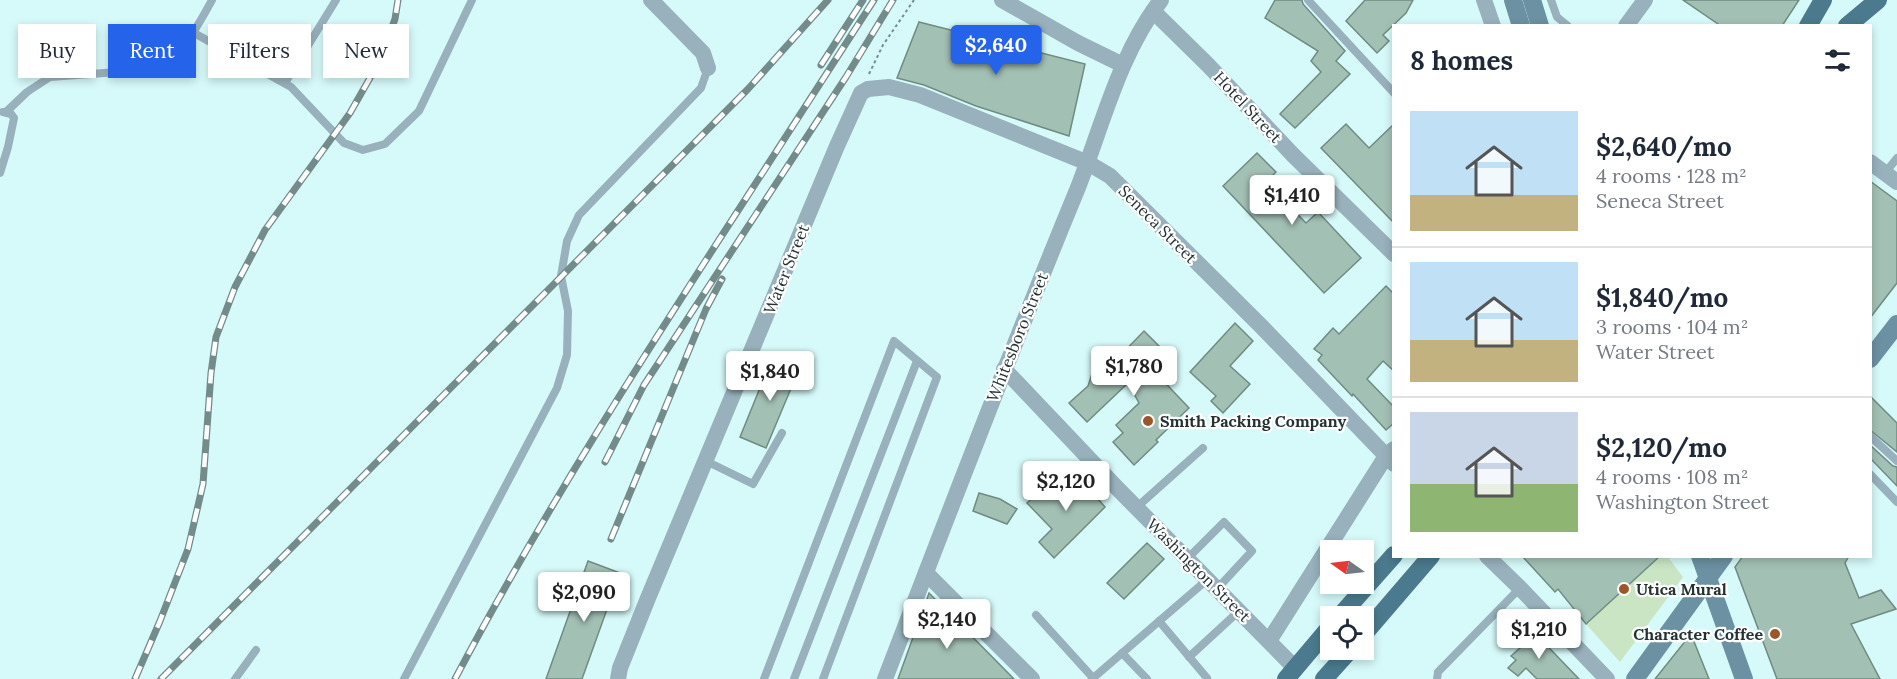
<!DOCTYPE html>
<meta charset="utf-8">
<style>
body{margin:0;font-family:Lora,serif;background:#f2f2f3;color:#1f2937;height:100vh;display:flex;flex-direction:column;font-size:22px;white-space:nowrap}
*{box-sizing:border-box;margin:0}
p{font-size:20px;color:#747a83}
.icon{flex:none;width:33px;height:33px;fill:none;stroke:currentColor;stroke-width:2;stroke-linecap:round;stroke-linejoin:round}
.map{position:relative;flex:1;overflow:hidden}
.details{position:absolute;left:1392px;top:24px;width:480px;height:534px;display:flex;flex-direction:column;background:#fff;border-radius:0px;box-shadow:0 3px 9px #0003}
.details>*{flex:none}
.top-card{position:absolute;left:18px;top:24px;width:570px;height:54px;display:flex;gap:12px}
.needle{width:39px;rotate:284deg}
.controls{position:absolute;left:1320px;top:540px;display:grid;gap:12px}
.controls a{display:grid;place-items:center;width:54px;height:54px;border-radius:0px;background:#fff;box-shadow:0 3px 9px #0003;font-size:30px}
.price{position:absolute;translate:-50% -51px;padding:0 14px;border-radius:6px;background:#fff;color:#222;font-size:20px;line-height:39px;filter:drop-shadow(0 2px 3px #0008)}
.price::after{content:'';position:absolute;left:50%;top:36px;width:18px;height:14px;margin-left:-9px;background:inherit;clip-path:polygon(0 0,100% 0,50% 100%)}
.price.active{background:#2563eb;color:#fff}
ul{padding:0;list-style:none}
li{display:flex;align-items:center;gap:18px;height:150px;padding:0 18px}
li+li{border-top:2px solid #e0e1e3}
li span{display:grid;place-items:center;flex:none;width:168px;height:120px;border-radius:0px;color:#555}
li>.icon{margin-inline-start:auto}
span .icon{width:72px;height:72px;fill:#fffc;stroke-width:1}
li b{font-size:26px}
h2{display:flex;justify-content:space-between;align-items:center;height:72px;padding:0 18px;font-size:26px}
.tag{padding:0 21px;border-radius:0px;background:#fff;box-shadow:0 3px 9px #0003;font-size:21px;line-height:54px}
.tag.active{background:#2563eb;color:#fff}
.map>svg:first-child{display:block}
</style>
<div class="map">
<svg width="1897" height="679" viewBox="0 0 1897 679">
<rect width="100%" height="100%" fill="#d6f9f9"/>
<polygon fill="#cae5c4" points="1660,557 1668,557 1683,577 1620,662 1586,624"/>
<g fill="#a3c0b5" stroke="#708c81" stroke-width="1.5">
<polygon points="1275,0 1302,0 1303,4 1345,51 1336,61 1350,74 1295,128 1280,114 1321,72 1311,61 1318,51 1265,18"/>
<polygon points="1365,0 1413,0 1406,13 1383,35 1389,41 1377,53 1346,21"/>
<polygon points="1683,0 1799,0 1782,26 1721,26"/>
<polygon points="919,22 1085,64 1069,136 976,106 924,85 897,78"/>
<polygon points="1346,124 1369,148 1394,124 1394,223 1321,148"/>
<polygon points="1257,153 1276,172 1266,182 1306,223 1318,212 1361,258 1324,293 1223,186"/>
<polygon points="1870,181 1897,201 1897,283 1870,318"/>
<polygon points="1386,286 1394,294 1394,371 1383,361 1367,379 1394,407 1394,423 1386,430 1353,394 1352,396 1318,360 1322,355 1314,349 1333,328 1339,334"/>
<polygon points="1235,323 1253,341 1230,366 1250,384 1223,413 1211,401 1216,396 1190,372"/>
<polygon points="1144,331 1168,355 1153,370 1189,408 1156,440 1158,442 1134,465 1113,442 1123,433 1116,425 1139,403 1128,383 1087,422 1069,403 1088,386 1096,362 1107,366 1113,363"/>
<polygon points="773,356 800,367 766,448 740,437"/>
<polygon points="1870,396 1897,423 1897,452 1870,430"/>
<polygon points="1870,445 1893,466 1897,467 1897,486 1870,458"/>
<polygon points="1073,471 1105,507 1054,558 1039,542 1052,529 1027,503 1038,493 1044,499"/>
<polygon points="979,493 1000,499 1017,509 1007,524 973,511"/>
<polygon points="1147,543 1164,559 1124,599 1107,583"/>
<polygon points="1522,556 1660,556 1586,624 1558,589 1555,592"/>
<polygon points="1743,556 1849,556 1845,563 1859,598 1881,590 1896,609 1851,624 1880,679 1777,679 1735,567"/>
<polygon points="588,561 620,573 582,679 546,679"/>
<polygon points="929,593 1014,679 898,679"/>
<polygon points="1530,628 1579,679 1537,679 1526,668 1518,676 1508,668 1516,660 1511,656 1521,647 1516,643"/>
<polygon points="1691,634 1709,679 1655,679"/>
</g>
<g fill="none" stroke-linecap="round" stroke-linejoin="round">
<polyline stroke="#778e8e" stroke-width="2" stroke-dasharray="3 3" stroke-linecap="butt" points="869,74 883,45 914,0"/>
<g stroke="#98b1bc" stroke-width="8">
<polyline points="1308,0 1394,93"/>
<polyline points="1551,0 1557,17 1568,26"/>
<polyline points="194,33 291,87 344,143 363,150 385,144 419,111 472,0"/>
<polyline points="285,83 336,0"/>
<path d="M6 112 27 92 50 77 145 70C181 60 195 31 212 0"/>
<polyline points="0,173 8,147 14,118 11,114 3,112"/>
<polyline points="1885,173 1897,158"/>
<polyline points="1870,436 1897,461"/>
<polyline points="706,461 753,484 782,433"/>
<polyline points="1870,474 1897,502"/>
<polyline points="1137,507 1203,448"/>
<polyline points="1187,559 1224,522 1252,551 1217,589"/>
<polyline points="1036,615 1094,679"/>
<polyline points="1159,621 1207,678"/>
<polyline points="1122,653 1147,679"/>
<polyline points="1189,657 1239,611"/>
<polyline points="235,679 256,650"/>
<polyline points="404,679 557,388 567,355 568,311 561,276 567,241 579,215 701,88 708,68"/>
<polyline points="764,679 894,341 937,377 823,679"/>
<polyline points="794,679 917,361"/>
<polyline points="1092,679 1208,579"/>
<polyline points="1437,679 1438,672 1520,588"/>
</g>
<g stroke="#98b1bc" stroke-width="16">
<polyline points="651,0 703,53 708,68"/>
<polyline points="1002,0 1078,43 1123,65"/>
<polyline points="1484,0 1493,26"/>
<polyline points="1153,11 1208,65 1293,155 1394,254"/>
<polyline points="1626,26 1645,0"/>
<polyline points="1870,162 1897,182"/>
<polyline points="1004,369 1117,488 1295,668"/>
<polyline points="1487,556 1520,588 1607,679"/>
<polyline points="926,573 1032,679"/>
<polyline points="1269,641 1386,456 1394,449"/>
<polyline points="618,679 620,668 648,598 837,146 861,93 868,89 889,87 920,95 1088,163 1110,176 1262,327 1394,464"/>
<path d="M885 679C948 515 1010 352 1077 190 1102 127 1119 54 1161 0"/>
</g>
<g stroke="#6c91a2" stroke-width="18">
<polyline points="1513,0 1521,26"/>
<polyline points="1532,0 1540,26"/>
<polyline points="1870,359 1897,324"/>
<polyline points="1700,556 1744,679"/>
<polyline points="1635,679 1724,556"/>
</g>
<g stroke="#4b7a8e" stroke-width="18">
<polyline points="1808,26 1823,0"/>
<polyline points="1847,26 1878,0"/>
<polyline points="1340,616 1394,555"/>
<polyline points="1364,634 1431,556"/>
<polyline points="1286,679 1330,627"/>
<polyline points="1324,679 1350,650"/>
</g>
<g stroke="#748b8b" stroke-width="7">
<g id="rail">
<polyline points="821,65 863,0"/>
<polyline points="605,462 644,385 846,77 893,0"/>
<polyline points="611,539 706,309 722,279"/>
<polyline points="135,679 160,621 188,549 203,484 211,373 216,337 235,287 265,230 350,113 379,62 395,19 398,0"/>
<polyline points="161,679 748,89 828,0"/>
<path d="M455 679C541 516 641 360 741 206 786 137 830 68 874 0"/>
</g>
</g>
<use href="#rail" stroke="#fff" stroke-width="4.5" stroke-dasharray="14" stroke-linecap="butt"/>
</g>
<g fill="#9b572a" stroke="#fff" stroke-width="2">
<circle cx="1148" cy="421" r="6"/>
<circle cx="1624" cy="589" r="6"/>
<circle cx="1775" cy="634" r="6"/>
</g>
<g text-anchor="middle" stroke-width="4.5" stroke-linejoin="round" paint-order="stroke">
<g font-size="16" fill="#253232" stroke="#fff">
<text transform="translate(1248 107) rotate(47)" y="6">Hotel Street</text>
<text transform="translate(1158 224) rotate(45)" y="6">Seneca Street</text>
<text transform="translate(786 269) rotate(-68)" y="6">Water Street</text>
<text transform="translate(1017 337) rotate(-68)" y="6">Whitesboro Street</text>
<text transform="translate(1199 570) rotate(45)" y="6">Washington Street</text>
</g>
<g font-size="16" font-weight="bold" fill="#253232" stroke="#fff" text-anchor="start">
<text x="1160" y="427">Smith Packing Company</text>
<text x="1636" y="595">Utica Mural</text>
<text x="1763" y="640" text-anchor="end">Character Coffee</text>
</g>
</g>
</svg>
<div class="controls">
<a><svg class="needle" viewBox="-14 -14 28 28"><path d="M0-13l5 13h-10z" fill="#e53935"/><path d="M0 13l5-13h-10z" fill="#747a83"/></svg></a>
<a><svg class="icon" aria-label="locate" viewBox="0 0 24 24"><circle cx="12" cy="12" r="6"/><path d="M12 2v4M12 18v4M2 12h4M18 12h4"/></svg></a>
</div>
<b class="price active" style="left:996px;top:76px">$2,640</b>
<b class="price" style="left:1292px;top:226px">$1,410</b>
<b class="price" style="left:1134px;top:397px">$1,780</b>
<b class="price" style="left:770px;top:402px">$1,840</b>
<b class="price" style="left:1066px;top:512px">$2,120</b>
<b class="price" style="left:584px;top:623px">$2,090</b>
<b class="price" style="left:947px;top:650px">$2,140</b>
<b class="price" style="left:1539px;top:660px">$1,210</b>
<div class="top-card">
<a class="tag">Buy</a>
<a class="tag active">Rent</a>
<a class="tag">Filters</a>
<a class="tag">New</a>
</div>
<section class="details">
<h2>8 homes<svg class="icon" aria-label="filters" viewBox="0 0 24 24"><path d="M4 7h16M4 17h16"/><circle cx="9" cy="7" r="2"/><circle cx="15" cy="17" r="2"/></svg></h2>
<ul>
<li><span style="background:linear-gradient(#bfe0f5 70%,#c2b280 0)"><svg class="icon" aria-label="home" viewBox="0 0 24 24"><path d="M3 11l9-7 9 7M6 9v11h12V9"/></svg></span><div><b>$2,640/mo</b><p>4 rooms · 128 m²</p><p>Seneca Street</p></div></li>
<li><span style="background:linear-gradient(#bfe0f5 65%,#c2b280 0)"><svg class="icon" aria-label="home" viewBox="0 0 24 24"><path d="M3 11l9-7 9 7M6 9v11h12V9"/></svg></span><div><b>$1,840/mo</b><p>3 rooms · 104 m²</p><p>Water Street</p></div></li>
<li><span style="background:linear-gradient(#c9d6e8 60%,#8fb573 0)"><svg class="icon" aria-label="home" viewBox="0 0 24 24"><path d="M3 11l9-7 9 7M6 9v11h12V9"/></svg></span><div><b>$2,120/mo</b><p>4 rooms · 108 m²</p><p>Washington Street</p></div></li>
</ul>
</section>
</div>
